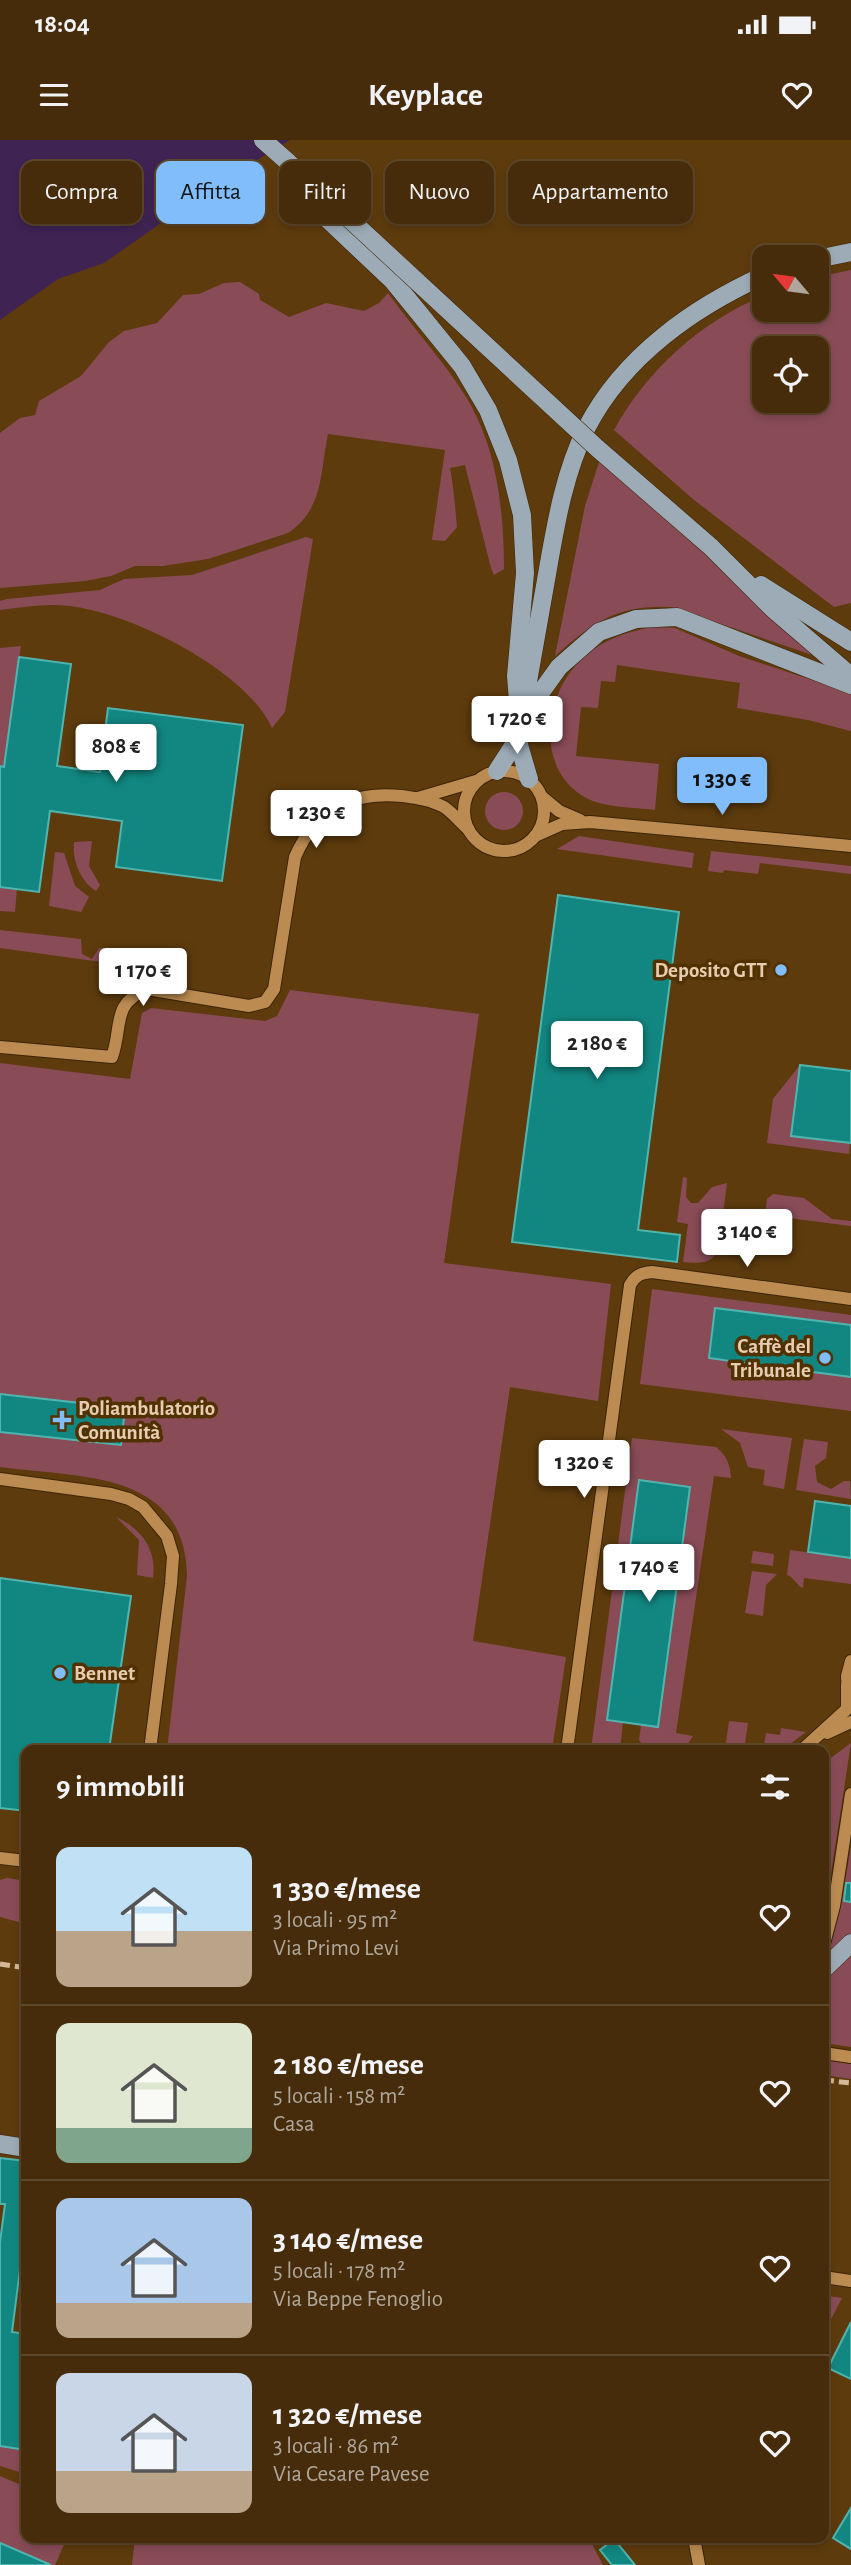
<!DOCTYPE html>
<html lang="it">
<meta charset="utf-8">
<style>
body{margin:0;font-family:"Alegreya Sans",sans-serif;background:#4d3413;color:#f1f3f6;height:100vh;display:flex;flex-direction:column;font-size:26px;white-space:nowrap}
*{box-sizing:border-box;margin:0}
p{font-size:23px;color:#b0a79c}
.icon{flex:none;width:38px;height:38px;fill:none;stroke:currentColor;stroke-width:2;stroke-linecap:round;stroke-linejoin:round}
.map{position:relative;flex:1;overflow:hidden}
.panel{position:absolute;left:21px;top:1605px;width:808px;height:798px;display:flex;flex-direction:column;background:#462c0a;border-radius:14px;box-shadow:0 4px 10px #0003,0 0 0 2px #5e482b}
.panel>*{flex:none}
.hud{position:absolute;left:21px;top:21px;width:810px;height:63px;display:flex;gap:14px}
.needle{width:46px;rotate:299deg}
.tools{position:absolute;left:752px;top:105px;display:grid;gap:14px}
.tools a{display:grid;place-items:center;width:77px;height:77px;border-radius:14px;background:#462c0a;box-shadow:0 4px 10px #0003,0 0 0 2px #5e482b;font-size:35px}
.price{position:absolute;translate:-50% -60px;padding:0 16px;border-radius:7px;background:#fff;color:#222;font-size:23px;line-height:46px;filter:drop-shadow(0 2px 4px #0008)}
.price::after{content:'';position:absolute;left:50%;top:42px;width:21px;height:16px;margin-left:-10px;background:inherit;clip-path:polygon(0 0,100% 0,50% 100%)}
.price.on{background:#80bdfa;color:#111}
ul{padding:0;list-style:none}
li{display:flex;align-items:center;gap:21px;height:175px;padding:0 35px}
li+li{border-top:2px solid #5e482b}
li span{display:grid;place-items:center;flex:none;width:196px;height:140px;border-radius:14px;color:#555}
li>.icon{margin-inline-start:auto}
span .icon{width:84px;height:84px;fill:#fffc;stroke-width:1}
li b{font-size:30px}
h2{display:flex;justify-content:space-between;align-items:center;height:84px;padding:0 35px;font-size:30px}
.pill{padding:0 24px;border-radius:14px;background:#462c0a;box-shadow:0 4px 10px #0003,0 0 0 2px #5e482b;font-size:24px;line-height:63px}
.pill.on{background:#80bdfa;color:#111}
.status{display:flex;justify-content:space-between;align-items:center;height:49px;padding:0 35px;background:#462c0a;direction:ltr}
.status svg{height:19px;fill:currentColor}
header{display:flex;justify-content:space-between;align-items:center;height:91px;padding:0 35px;background:#462c0a;font-size:32px;font-weight:700}
.map>svg:first-child{display:block}
</style>
<div class="status"><b>18:04</b><svg viewBox="0 0 49 12"><path d="M0 12V9h3v3zM5 12V6h3v6zM10 12V3h3v9zM15 12V0h3v12zM26 1h20v11H26zM47 4h2v5h-2z"/></svg></div>
<header><svg class="icon" aria-label="menu" viewBox="0 0 24 24"><path d="M4 6h16M4 12h16M4 18h16"/></svg>Keyplace<svg class="icon" aria-label="heart" viewBox="0 0 24 24"><path d="M12 20l-8-8c-3-5 5-10 8-4 3-6 11-1 8 4z"/></svg></header>
<div class="map">
<svg width="851" height="2425" viewBox="0 0 851 2425">
<rect width="100%" height="100%" fill="#5d3b0d"/>
<g fill="#894c57" fill-rule="evenodd">
<path d="M851 130V463L834 467 694 360 614 290C647 230 701 181 765 155V170H817V137ZM817 208V261H765V208Z"/>
<path d="M240 142 259 154 260 160 289 177 326 163 364 171 379 163 388 153C413 188 443 220 466 257 497 307 504 371 504 429L494 435 491 428 465 325 450 328C454 349 455 368 457 387L445 401 432 400 445 310 328 294C320 332 324 369 288 393L208 419 163 426H135L111 436 85 441 0 448V293L20 278 35 275 39 261 81 236 109 202 124 191 157 183 183 155 199 154 224 143Z"/>
<path d="M601 316 824 519 671 467C617 465 595 481 555 516L585 366Z"/>
<path d="M306 397 313 399 285 572 272 588C246 530 131 473 70 466 46 463 23 467 0 470V461L7 459 100 450 124 439 192 435Z"/>
<path d="M653 487 675 488 739 516 851 553V591L808 580 737 568 740 543 617 525 615 542 601 541 598 568 581 567 576 616 659 624 655 670C634 667 605 668 586 658 535 630 543 556 581 520 602 500 625 492 653 487Z"/>
<polygon points="21,506 4,627 0,626 0,508"/>
<circle cx="504" cy="671" r="19"/>
<polygon points="579,696 694,713 692,728 557,709"/>
<path d="M92 701 89 726 100 745 96 751C80 741 72 720 74 702Z"/>
<polygon points="711,711 851,726 851,734 760,723 758,734 724,730 723,733 708,731"/>
<polygon points="55,712 64,713 75,746 89,757 81,772 49,766"/>
<polygon points="0,747 17,749 15,772 0,771"/>
<polygon points="0,790 81,799 82,814 92,819 99,808 125,810 123,825 0,808"/>
<path d="M290 850 479 874 444 1123 611 1144 598 1261 510 1247 473 1501 566 1517 552 1610H167L187 1436C185 1329 78 1338 0 1327V923L130 939 142 873 151 868 265 881 277 876Z"/>
<polygon points="800,925 791,995 850,1003 849,1014 767,1003 773,959"/>
<path d="M683 1037 687 1038 686 1057 691 1063H698L712 1047 727 1043 718 1112C709 1125 697 1123 683 1122L688 1084 677 1082Z"/>
<polygon points="773,1054 804,1058 832,1079 851,1081 851,1086 765,1075 767,1059"/>
<polygon points="652,1149 851,1175 851,1185 716,1168 709,1218 758,1225 757,1236 773,1238 774,1227 851,1237 851,1271 640,1244"/>
<polygon points="721,1289 792,1298 784,1349 763,1345 765,1330 748,1327 740,1303"/>
<path d="M632 1298 716 1307C727 1316 730 1324 731 1338L714 1336 676 1593 693 1596 684 1610 646 1609 639 1600 641 1585 658 1587 690 1347 640 1340 607 1580 623 1582 620 1610H591Z"/>
<polygon points="804,1299 828,1302 826,1318 815,1326 817,1342 831,1349 844,1341 850,1341 851,1359 796,1350"/>
<path d="M116 1377C142 1389 157 1410 153 1438L137 1435 139 1400Z"/>
<path d="M790 1410 851 1418V1444L804 1438 803 1448C796 1445 795 1438 787 1435Z"/>
<polygon points="753,1411 774,1414 773,1426 751,1423"/>
<polygon points="752,1431 777,1434 766,1445 763,1476 745,1473"/>
<polygon points="729,1581 748,1583 744,1610 725,1610"/>
<polygon points="781,1588 806,1592 782,1610 763,1610 766,1593 780,1595"/>
<polygon points="851,1603 830,1740 824,1740 824,1623"/>
<polygon points="851,1706 851,1907 824,1903 824,1823 841,1766"/>
<polygon points="7,1738 26,1741 26,1784 0,1777 0,1740"/>
<polygon points="824,1920 851,1924 851,1939 824,1935"/>
<polygon points="828,2156 842,2158 824,2193 824,2167"/>
<polygon points="0,2306 26,2310 26,2334 0,2326"/>
<polygon points="0,2336 26,2347 26,2398 67,2398 55,2425 41,2425 42,2421 0,2403"/>
<polygon points="135,2398 601,2398 592,2404 603,2425 132,2425"/>
</g>
<polygon fill="#3f2353" points="0,0 290,0 214,46 104,123 58,139 0,180"/>
<g fill="#128781" stroke="#50b5ae" stroke-width="2">
<polygon points="19,517 71,524 57,626 100,632 108,568 243,585 222,741 116,727 122,681 50,671 39,752 0,747 0,626 4,627"/>
<polygon points="558,755 679,772 638,1090 680,1095 677,1122 512,1102"/>
<polygon points="800,925 851,931 851,1003 791,996"/>
<polygon points="715,1168 851,1185 851,1237 774,1227 773,1239 756,1236 758,1225 709,1218"/>
<polygon points="0,1254 125,1268 121,1305 0,1292"/>
<polygon points="639,1340 690,1347 658,1587 607,1580"/>
<polygon points="815,1361 851,1366 851,1418 808,1412"/>
<polygon points="0,1438 131,1456 109,1610 26,1610 26,1671 0,1668"/>
<polygon points="846,1743 851,1743 851,1762 844,1761"/>
<polygon points="0,2018 26,2021 26,2082 12,2192 26,2194 26,2310 0,2306 0,2102 5,2064 0,2064"/>
<polygon points="851,2182 851,2239 828,2228"/>
<polygon points="851,2368 851,2409 833,2398"/>
<polygon points="614,2399 635,2425 612,2425 600,2410"/>
<polygon points="0,2403 51,2425 0,2425"/>
</g>
<g fill="none" stroke-linecap="round" stroke-linejoin="round">
<g stroke="#3c2405" stroke-width="14">
<g id="minor">
<circle cx="504" cy="671" r="40"/>
<polyline points="542,657 559,671 580,680"/>
<polyline points="418,658 476,641"/>
<polyline points="535,696 562,684 590,682 851,706"/>
<path d="M0 907 112 917C123 886 111 864 147 849L249 866 265 862 274 849 295 717C316 669 351 651 402 656 416 658 431 660 444 667 452 672 460 682 468 689"/>
<polyline points="0,1339 111,1354 129,1359 143,1367 167,1396 173,1416 171,1444 150,1610"/>
<polyline points="848,1551 847,1536 851,1521"/>
<polyline points="827,1593 851,1582"/>
<path d="M567 1610 630 1145C636 1135 641 1133 652 1132L851 1159"/>
<polyline points="802,1610 847,1569 847,1545"/>
<polyline points="0,1718 26,1721"/>
<polyline points="824,1804 834,1766 851,1654"/>
<polyline points="824,1913 851,1917"/>
<polyline points="824,2137 851,2141"/>
<polyline points="694,2398 699,2425"/>
</g>
</g>
<g stroke="#3c2405" stroke-width="19">
<g id="major">
<polyline points="263,0 289,23 320,72 393,141 462,226 488,270 508,320 522,375 525,433 516,536 520,587"/>
<polyline points="817,119 851,112"/>
<polyline points="711,407 773,469 851,536"/>
<polyline points="761,445 851,502"/>
<polyline points="497,631 515,603 531,566 559,527 599,492 636,479 677,477 851,545"/>
<path d="M529 639 519 605 520 587C529 538 537 489 546 440 555 389 563 335 587 287 624 216 694 167 765 135"/>
<polyline points="824,1829 851,1803"/>
<polyline points="0,2004 26,2008"/>
</g>
</g>
<use href="#minor" stroke="#bb8b52" stroke-width="12"/>
<use href="#major" stroke="#9cabb6" stroke-width="18"/>
<g stroke="#d4b89a" stroke-width="5" stroke-dasharray="10 5" stroke-linecap="butt">
<polyline points="0,1824 26,1828"/>
<polyline points="824,1940 851,1943"/>
</g>
<g stroke="#3c2405" stroke-width="19" stroke-linecap="butt">
<polyline id="major-bridge" points="289,23 597,308 711,407"/>
</g>
<use href="#major-bridge" stroke="#9cabb6" stroke-width="18"/>
</g>
<g fill="#80bdfa" stroke="#523100" stroke-width="2.5">
<circle cx="781" cy="830" r="7"/>
<circle cx="825" cy="1218" r="7"/>
<path d="M58.5 1269.5h7v7h7v7h-7v7h-7v-7h-7v-7h7z"/>
<circle cx="60" cy="1533" r="7"/>
</g>
<g text-anchor="middle" stroke-width="7" stroke-linejoin="round" paint-order="stroke">
<g font-size="21" font-weight="bold" fill="#e6ccb0" stroke="#523100" text-anchor="end">
<text x="767" y="837">Deposito GTT</text>
<text x="811" y="1213">Caffè del<tspan x="811" dy="24">Tribunale</tspan></text>
<text x="78" y="1275" text-anchor="start">Poliambulatorio<tspan x="78" dy="24">Comunità</tspan></text>
<text x="74" y="1540" text-anchor="start">Bennet</text>
</g>
</g>
</svg>
<div class="tools">
<a><svg class="needle" viewBox="-14 -14 28 28"><path d="M0-13l5 13h-10z" fill="#e53935"/><path d="M0 13l5-13h-10z" fill="#b0a79c"/></svg></a>
<a><svg class="icon" aria-label="locate" viewBox="0 0 24 24"><circle cx="12" cy="12" r="6"/><path d="M12 2v4M12 18v4M2 12h4M18 12h4"/></svg></a>
</div>
<b class="price" style="left:517px;top:616px">1 720 €</b>
<b class="price" style="left:116px;top:644px">808 €</b>
<b class="price on" style="left:722px;top:677px">1 330 €</b>
<b class="price" style="left:316px;top:710px">1 230 €</b>
<b class="price" style="left:143px;top:868px">1 170 €</b>
<b class="price" style="left:597px;top:941px">2 180 €</b>
<b class="price" style="left:747px;top:1129px">3 140 €</b>
<b class="price" style="left:584px;top:1360px">1 320 €</b>
<b class="price" style="left:649px;top:1464px">1 740 €</b>
<div class="hud">
<a class="pill">Compra</a>
<a class="pill on">Affitta</a>
<a class="pill">Filtri</a>
<a class="pill">Nuovo</a>
<a class="pill">Appartamento</a>
</div>
<section class="panel">
<h2>9 immobili<svg class="icon" aria-label="filters" viewBox="0 0 24 24"><path d="M4 7h16M4 17h16"/><circle cx="9" cy="7" r="2"/><circle cx="15" cy="17" r="2"/></svg></h2>
<ul>
<li><span style="background:linear-gradient(#bfe0f5 60%,#b9a48a 0)"><svg class="icon" aria-label="home" viewBox="0 0 24 24"><path d="M3 11l9-7 9 7M6 9v11h12V9"/></svg></span><div><b>1 330 €/mese</b><p>3 locali · 95 m²</p><p>Via Primo Levi</p></div><svg class="icon" aria-label="heart" viewBox="0 0 24 24"><path d="M12 20l-8-8c-3-5 5-10 8-4 3-6 11-1 8 4z"/></svg></li>
<li><span style="background:linear-gradient(#dfe7d0 75%,#7fa58c 0)"><svg class="icon" aria-label="home" viewBox="0 0 24 24"><path d="M3 11l9-7 9 7M6 9v11h12V9"/></svg></span><div><b>2 180 €/mese</b><p>5 locali · 158 m²</p><p>Casa</p></div><svg class="icon" aria-label="heart" viewBox="0 0 24 24"><path d="M12 20l-8-8c-3-5 5-10 8-4 3-6 11-1 8 4z"/></svg></li>
<li><span style="background:linear-gradient(#a9c7e8 75%,#b9a48a 0)"><svg class="icon" aria-label="home" viewBox="0 0 24 24"><path d="M3 11l9-7 9 7M6 9v11h12V9"/></svg></span><div><b>3 140 €/mese</b><p>5 locali · 178 m²</p><p>Via Beppe Fenoglio</p></div><svg class="icon" aria-label="heart" viewBox="0 0 24 24"><path d="M12 20l-8-8c-3-5 5-10 8-4 3-6 11-1 8 4z"/></svg></li>
<li><span style="background:linear-gradient(#c9d6e8 70%,#b9a48a 0)"><svg class="icon" aria-label="home" viewBox="0 0 24 24"><path d="M3 11l9-7 9 7M6 9v11h12V9"/></svg></span><div><b>1 320 €/mese</b><p>3 locali · 86 m²</p><p>Via Cesare Pavese</p></div><svg class="icon" aria-label="heart" viewBox="0 0 24 24"><path d="M12 20l-8-8c-3-5 5-10 8-4 3-6 11-1 8 4z"/></svg></li>
</ul>
</section>
</div>
